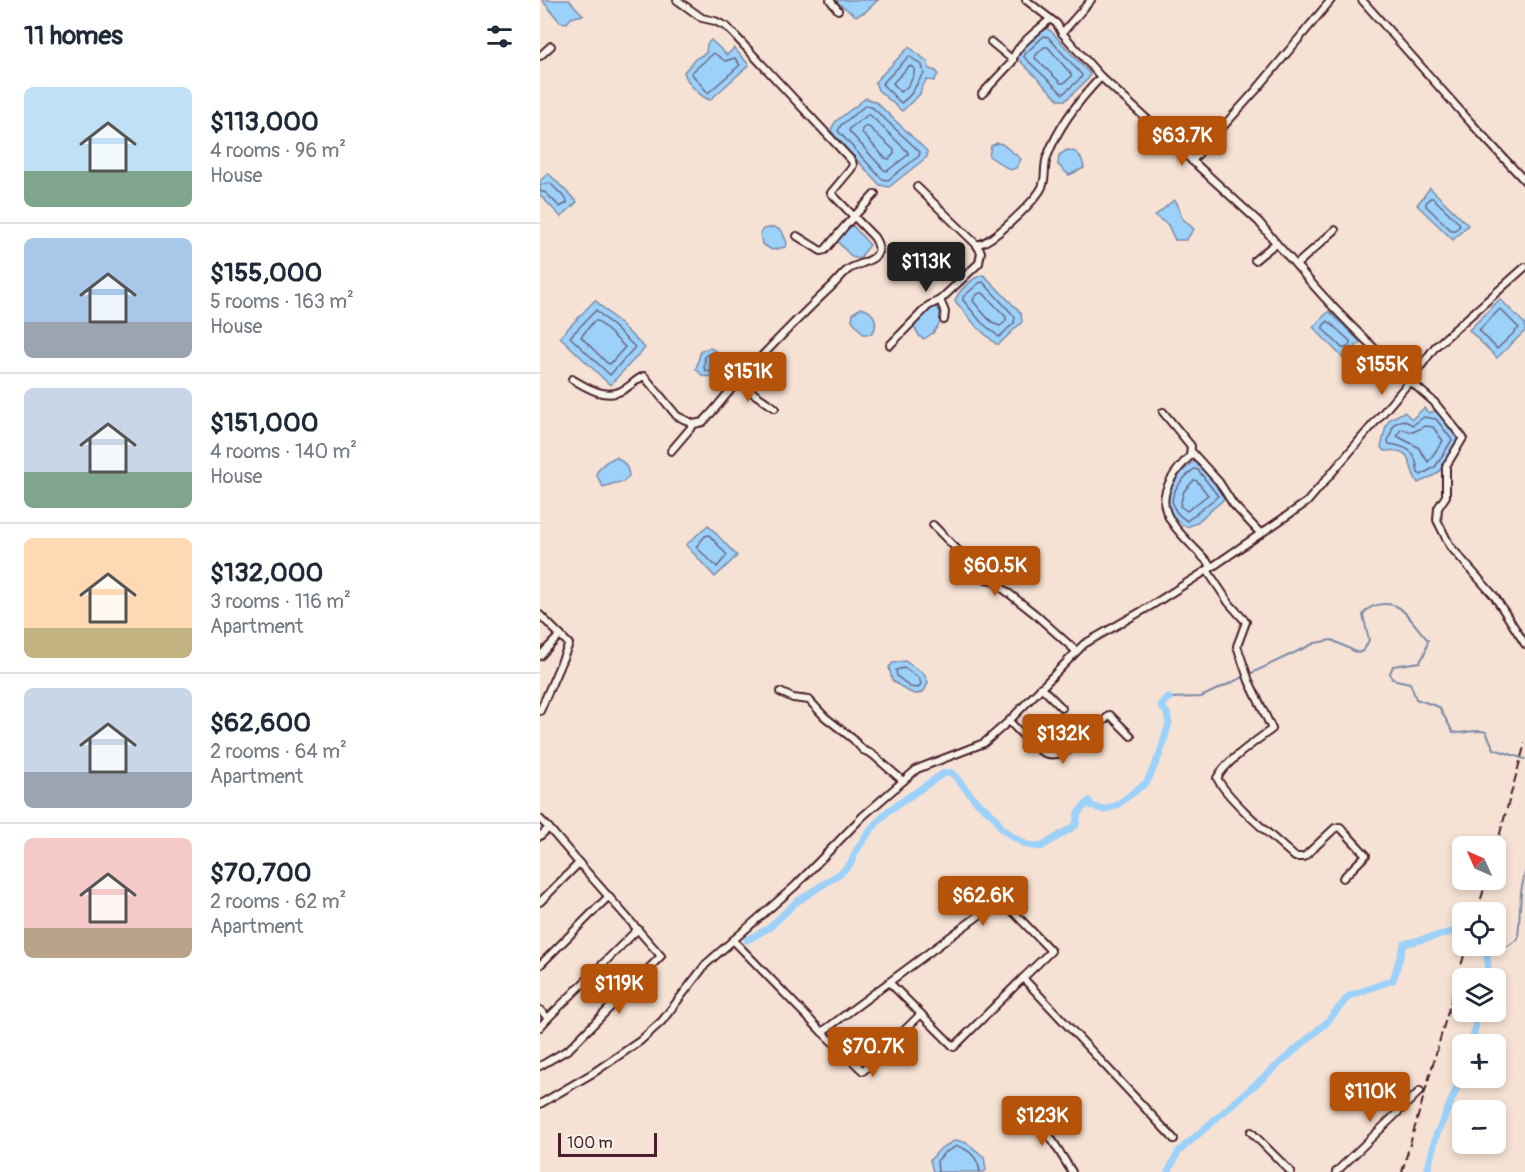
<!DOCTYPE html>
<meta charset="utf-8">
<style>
body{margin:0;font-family:Pangolin,sans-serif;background:#f6f6f7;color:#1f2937;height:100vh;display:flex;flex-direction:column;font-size:22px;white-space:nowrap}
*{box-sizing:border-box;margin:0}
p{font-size:20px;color:#747a83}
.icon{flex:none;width:33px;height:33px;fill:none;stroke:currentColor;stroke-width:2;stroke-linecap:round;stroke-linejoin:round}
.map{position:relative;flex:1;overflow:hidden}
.details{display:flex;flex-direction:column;background:#fff;width:540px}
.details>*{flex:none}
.needle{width:39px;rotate:315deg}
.buttons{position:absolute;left:912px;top:836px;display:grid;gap:12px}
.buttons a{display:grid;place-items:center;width:54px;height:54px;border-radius:9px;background:#fff;box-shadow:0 3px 9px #0003;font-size:30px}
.scale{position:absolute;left:18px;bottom:15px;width:99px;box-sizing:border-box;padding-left:6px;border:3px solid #4a1f2b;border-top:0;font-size:16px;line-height:21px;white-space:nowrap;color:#4a1f2b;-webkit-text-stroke:4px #f7f3e8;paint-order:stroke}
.price{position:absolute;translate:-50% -51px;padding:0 14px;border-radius:6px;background:#b45309;color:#fff;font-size:20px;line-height:39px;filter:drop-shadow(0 2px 3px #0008)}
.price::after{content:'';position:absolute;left:50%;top:36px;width:18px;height:14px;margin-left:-9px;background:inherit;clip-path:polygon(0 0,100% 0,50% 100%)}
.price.active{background:#222;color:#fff}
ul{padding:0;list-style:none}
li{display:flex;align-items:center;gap:18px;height:150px;padding:0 24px}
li+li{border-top:2px solid #e0e1e3}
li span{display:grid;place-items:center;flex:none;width:168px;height:120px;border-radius:9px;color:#555}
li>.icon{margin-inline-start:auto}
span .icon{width:72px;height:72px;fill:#fffc;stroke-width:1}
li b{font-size:26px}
h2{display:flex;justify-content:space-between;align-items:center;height:72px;padding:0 24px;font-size:26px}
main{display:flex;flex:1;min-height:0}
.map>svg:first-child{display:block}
</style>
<main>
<section class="details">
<h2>11 homes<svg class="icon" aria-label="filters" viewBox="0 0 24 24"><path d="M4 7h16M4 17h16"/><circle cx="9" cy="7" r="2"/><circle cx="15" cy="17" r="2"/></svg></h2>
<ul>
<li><span style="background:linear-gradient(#bfe0f5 70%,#7fa58c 0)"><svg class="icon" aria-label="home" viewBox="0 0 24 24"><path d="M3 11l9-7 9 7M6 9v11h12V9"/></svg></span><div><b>$113,000</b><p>4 rooms · 96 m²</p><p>House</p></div></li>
<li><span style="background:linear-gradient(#a9c7e8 70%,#9aa5b1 0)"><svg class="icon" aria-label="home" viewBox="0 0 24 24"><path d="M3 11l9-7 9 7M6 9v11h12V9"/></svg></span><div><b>$155,000</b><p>5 rooms · 163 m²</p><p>House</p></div></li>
<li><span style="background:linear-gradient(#c9d6e8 70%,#7fa58c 0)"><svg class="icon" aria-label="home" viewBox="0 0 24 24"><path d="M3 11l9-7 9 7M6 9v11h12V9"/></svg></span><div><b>$151,000</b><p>4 rooms · 140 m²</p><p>House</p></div></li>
<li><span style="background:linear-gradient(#ffd9b3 75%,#c2b280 0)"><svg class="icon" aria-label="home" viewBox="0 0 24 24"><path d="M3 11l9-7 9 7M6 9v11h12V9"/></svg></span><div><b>$132,000</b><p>3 rooms · 116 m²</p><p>Apartment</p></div></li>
<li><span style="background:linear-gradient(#c9d6e8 70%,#9aa5b1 0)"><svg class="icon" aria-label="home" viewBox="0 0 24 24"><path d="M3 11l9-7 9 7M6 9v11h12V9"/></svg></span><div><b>$62,600</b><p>2 rooms · 64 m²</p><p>Apartment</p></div></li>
<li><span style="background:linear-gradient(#f6c9c9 75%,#b9a48a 0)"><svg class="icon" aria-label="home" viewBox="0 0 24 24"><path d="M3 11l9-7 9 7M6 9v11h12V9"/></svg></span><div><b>$70,700</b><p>2 rooms · 62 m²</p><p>Apartment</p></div></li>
</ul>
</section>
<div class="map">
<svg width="985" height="1172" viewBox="0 0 985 1172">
<rect width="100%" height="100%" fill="#f6e2d4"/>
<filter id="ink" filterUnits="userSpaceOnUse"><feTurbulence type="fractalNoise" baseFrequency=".0167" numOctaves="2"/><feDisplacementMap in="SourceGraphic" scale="12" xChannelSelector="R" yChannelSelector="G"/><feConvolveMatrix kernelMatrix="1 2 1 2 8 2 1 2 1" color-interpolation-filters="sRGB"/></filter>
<g filter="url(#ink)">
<g fill="#9cd1fa" stroke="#7b8aa7" stroke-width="1.5">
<polygon points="2,0 29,0 43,15 31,18 27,23 20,22"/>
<polygon points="294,0 338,0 325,12 316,16"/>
<polygon points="506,28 511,31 550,74 548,79 526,100 519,100 478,59 478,52"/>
<path d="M171 40 187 55 194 48 209 65 170 100C159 96 147 83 144 72L155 59 166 53 167 44Z"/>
<polygon points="369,47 388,62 389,69 396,71 398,74 394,81 387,80 382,86 380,94 362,111 338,90 335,82"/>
<polygon points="326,98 337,103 387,151 387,157 349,187 340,185 293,134 291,129 296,121"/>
<polygon points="457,143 462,144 481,159 476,168 470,170 449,156 451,146"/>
<path d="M527 150C539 151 542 157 544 168L529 175 518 165 519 155Z"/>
<polygon points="8,173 37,202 21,217 0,195 0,181"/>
<polygon points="890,188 928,225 913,240 877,205"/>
<polygon points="634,200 637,203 642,218 654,229 646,240 635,240 628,225 615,216"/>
<polygon points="309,226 313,226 330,245 319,259 312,257 296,240 298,236"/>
<polygon points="234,227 242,231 247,243 245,247 232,250 222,244 220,234 223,229"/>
<path d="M392 248 402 252 414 265 396 280C387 277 379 270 378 260Z"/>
<path d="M442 275 445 276 481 313 482 322 459 344H456L436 326 415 301C418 291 432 278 442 275Z"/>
<polygon points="960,299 985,324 985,331 957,358 929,330"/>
<polygon points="55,300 105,348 70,385 20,337"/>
<polygon points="393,305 402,312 404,317 393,333 384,339 380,337 374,327 375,323"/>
<path d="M321 308C333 311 337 318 335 329L331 334H323L312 320 313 313Z"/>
<polygon points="789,311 820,342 804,359 773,327"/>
<path d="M170 348C180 352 186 358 190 369L185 378 163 376 156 369 161 350Z"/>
<path d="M884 408 889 413 894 411 900 414 918 440C915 451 905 467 896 474 891 478 884 480 878 483 866 466 876 447 844 451L841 447 846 426 850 419 864 412 872 419Z"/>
<path d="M76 457C84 462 88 466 89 476L83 482 75 483 63 487 56 474C60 465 67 461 76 457Z"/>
<path d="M654 461H658L678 485 684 496 683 500 656 523 647 527C612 508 630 481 654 461Z"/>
<polygon points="168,525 197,556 175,577 146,545"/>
<path d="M365 661 384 674 388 682C382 706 363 688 352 680L349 667 353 663Z"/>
<polygon points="416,1140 427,1143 444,1157 446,1170 444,1172 393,1172 390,1160 401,1148"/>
</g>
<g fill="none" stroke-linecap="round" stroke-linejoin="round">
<g stroke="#6b667e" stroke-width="1.5">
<polygon points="504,36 508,37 542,75 541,78 523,94 484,57 485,54"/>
<polygon points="504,47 508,47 531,74 531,77 524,83 521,83 495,58 496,55"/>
<polygon points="174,53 185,61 195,58 200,65 168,93 151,73"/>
<path d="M369 56 382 65 384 74C374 85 375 94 361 103L342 84Z"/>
<path d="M369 66 374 68C376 75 367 90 360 92L353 83Z"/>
<polygon points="326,105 333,108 380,152 379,156 348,180 342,179 298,131 301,125"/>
<polygon points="329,114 368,152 368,155 347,171 344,170 309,131 310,128"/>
<polygon points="326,126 329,127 354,150 354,154 349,159 345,158 322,133 322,129"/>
<polyline points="0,185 10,183 27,200 27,203 20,207 6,193 0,191"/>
<polygon points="890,198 893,198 919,223 920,226 915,230 911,230 886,206 886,203"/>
<polygon points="443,282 475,317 474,323 459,337 441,322 423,300 423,297 439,283"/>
<path d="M439 293H443L466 317V321L460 326C449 323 441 310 433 301L434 298Z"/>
<polygon points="960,309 979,328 957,349 939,330"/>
<polygon points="56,310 95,347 70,375 30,337"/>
<polygon points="54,321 58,321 85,347 70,364 67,363 41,337"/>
<polygon points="788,321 810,341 810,344 806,348 802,348 783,329 783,326"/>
<path d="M169 354C176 357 181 361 183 368L181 372 166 371 164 368 165 356Z"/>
<path d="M884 417 896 419 912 440 895 467 881 475 878 473C876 452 870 447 849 444L848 441 854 424 863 420 873 425Z"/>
<polygon points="885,426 893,427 903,441 888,462 878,447 857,436 861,429 873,432"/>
<path d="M654 469 658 470 678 496 647 521C620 504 635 485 654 469Z"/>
<polygon points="654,480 657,481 668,495 647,511 640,506 644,491"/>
<polygon points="169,535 187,555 177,567 156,547 165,536"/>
<polygon points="364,668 379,678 381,684 378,688 370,687 357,676 356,670"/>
<path d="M398 1172 397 1161 404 1153 417 1146C431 1150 438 1158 440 1172"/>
</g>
<g stroke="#7b8aa7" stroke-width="2">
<path d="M629 698 661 697 775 643 792 640 818 653 824 650 829 640 823 615C829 604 847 601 858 607 867 612 880 632 888 640L885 653 880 662 853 666 850 673 852 679 870 683 876 699 899 707 913 732C924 735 935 728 946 732L954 749 985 759"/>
<polyline points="946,948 962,950 978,939 981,892 985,872"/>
</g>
<g stroke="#9cd1fa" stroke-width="7">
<polyline points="207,940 229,928 255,903 302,872 311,863 316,851 332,828 348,811 404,773 412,773 436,801 456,818 461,828 473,837 487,845 501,847 536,825 538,813 549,801 552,806 564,810 577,805 607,782 620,754 629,723 627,713 621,706 625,700 629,698"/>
<polyline points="939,945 946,948 948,964 945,978"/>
<polyline points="932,1044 938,1011"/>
<polyline points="628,1172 639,1151 786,1023 809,996 853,980 864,944 912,932 922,937"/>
<polyline points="887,1172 896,1136 922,1076"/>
</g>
<g stroke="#4a1f2b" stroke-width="10">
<g id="street">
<polyline points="290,0 298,10"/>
<polyline points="486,0 517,24 522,33"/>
<polyline points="822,0 932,124 985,181"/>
<polyline points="451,42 473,60"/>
<polyline points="0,56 11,46"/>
<polyline points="561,77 719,222 736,243"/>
<path d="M442 94 472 62C475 45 498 31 510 19"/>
<polyline points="652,161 717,89 791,0"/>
<polyline points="257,236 281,251 285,250 305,226 335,194"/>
<path d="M436 244C449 247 494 201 501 189 507 180 503 168 507 157 518 127 539 100 561 77L522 33 551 0"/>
<polyline points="715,260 736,243 756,265"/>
<polyline points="985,267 895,347 870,381 894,402 923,438 906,466 906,496 898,508 897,520 910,546 955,597 985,644"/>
<polyline points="400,300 405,312 404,320"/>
<polyline points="350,345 388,306 400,300 439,263 441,252 436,244 377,187"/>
<polyline points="202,378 213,393 235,408"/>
<path d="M32 379C47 388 66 400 83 390 91 386 96 379 104 376L137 416 154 424 163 422C174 411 183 399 193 387 225 352 258 318 293 285 298 280 303 273 309 269 323 261 349 260 334 237L291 193 311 169 313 165 312 161 187 27 175 21 162 18 137 0"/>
<polyline points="131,451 154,424"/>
<polyline points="651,451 679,482 693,504 721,534"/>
<polyline points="393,525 446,579 452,580 495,614 536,651"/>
<path d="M672 567 767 502 870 381C829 345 791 307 756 265L795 230"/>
<path d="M667 570 689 603 706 622 697 646 709 681 732 729C716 741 686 761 677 778 689 801 734 838 755 857H764L795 828 800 827 826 855 803 878"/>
<polyline points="0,615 29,644 0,711"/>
<polyline points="0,656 20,635"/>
<polyline points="501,687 522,708"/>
<polyline points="240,692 253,698 269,700 285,717 313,739 323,750 332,754 363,781"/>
<path d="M469 721C478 730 488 742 499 750 524 767 553 730 570 715L591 736"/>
<polyline points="0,819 9,828"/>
<polyline points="0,836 9,828 39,863 0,902"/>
<polyline points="193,940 282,1032 461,899 511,951 483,978 634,1139"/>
<polyline points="0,965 69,896"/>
<polyline points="349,982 414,1047 483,978"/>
<polyline points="0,1010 8,1018 0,1027"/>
<polyline points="8,1018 98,929"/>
<polyline points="282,1032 323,1071 381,1014"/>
<polyline points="0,1066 29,1049 121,956 39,863"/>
<path d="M0 1104 53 1073 100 1041 122 1021 166 964 255 886 323 816 377 769 444 743 469 721 544 644 609 607 672 567C635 525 598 507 650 456L651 446 623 412"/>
<polyline points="501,1105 508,1113 509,1135 532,1172"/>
<polyline points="711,1132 751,1172"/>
<polyline points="796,1172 880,1091"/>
</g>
</g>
<use href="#street" stroke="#f7f3e8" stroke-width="6"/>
<g stroke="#4a1f2b" stroke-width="2" stroke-dasharray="9 4.5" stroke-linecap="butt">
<polyline points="956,848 985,743"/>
<polyline points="937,912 947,879"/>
<polyline points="862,1172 927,945"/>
</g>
</g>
</g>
</svg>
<div class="buttons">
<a><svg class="needle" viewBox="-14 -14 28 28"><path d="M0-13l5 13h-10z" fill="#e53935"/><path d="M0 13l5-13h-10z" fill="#747a83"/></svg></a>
<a><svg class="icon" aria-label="locate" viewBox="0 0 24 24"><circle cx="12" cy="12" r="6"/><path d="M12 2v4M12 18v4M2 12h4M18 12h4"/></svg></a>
<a><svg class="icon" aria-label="layers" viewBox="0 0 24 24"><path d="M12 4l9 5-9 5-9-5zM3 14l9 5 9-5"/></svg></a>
<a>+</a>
<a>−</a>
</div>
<div class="scale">100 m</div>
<b class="price" style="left:642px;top:167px">$63.7K</b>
<b class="price active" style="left:386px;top:293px">$113K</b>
<b class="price" style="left:842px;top:396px">$155K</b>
<b class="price" style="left:208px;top:403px">$151K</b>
<b class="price" style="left:455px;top:597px">$60.5K</b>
<b class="price" style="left:523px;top:765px">$132K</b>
<b class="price" style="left:443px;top:927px">$62.6K</b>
<b class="price" style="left:79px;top:1015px">$119K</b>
<b class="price" style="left:333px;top:1078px">$70.7K</b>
<b class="price" style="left:830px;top:1123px">$110K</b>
<b class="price" style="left:502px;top:1147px">$123K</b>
</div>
</main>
